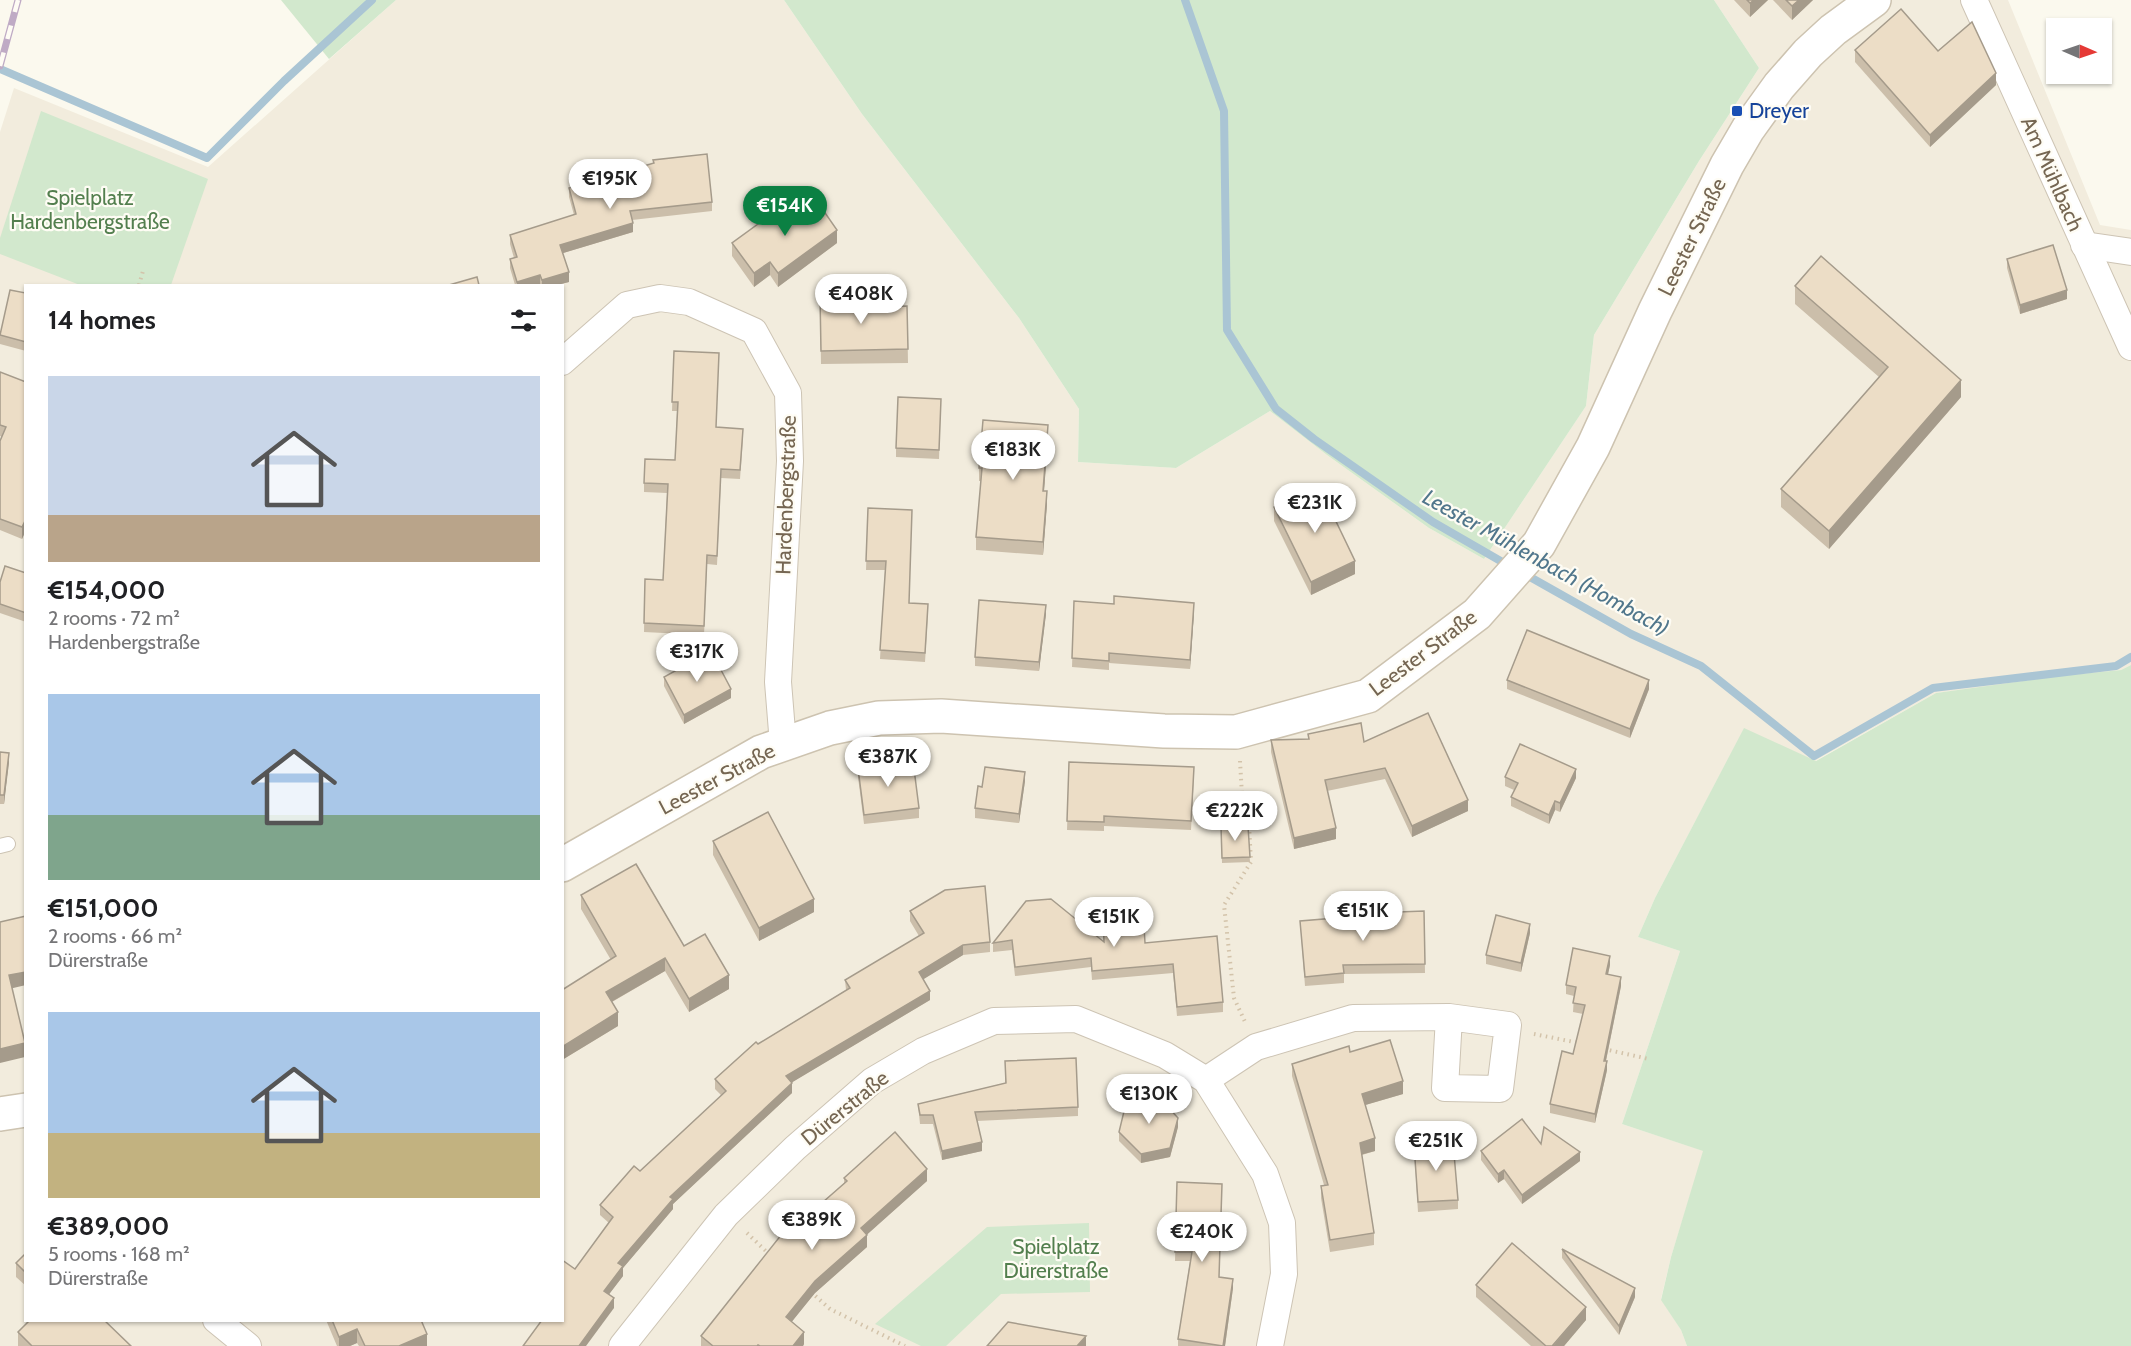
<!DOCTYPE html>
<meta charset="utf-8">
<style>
body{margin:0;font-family:Cabin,sans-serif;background:#f6f6f6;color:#202124;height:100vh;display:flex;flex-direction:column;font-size:22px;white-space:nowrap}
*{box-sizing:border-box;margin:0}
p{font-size:20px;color:#757577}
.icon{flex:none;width:33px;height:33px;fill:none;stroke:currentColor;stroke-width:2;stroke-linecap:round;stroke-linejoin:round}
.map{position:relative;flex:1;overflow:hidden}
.side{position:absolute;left:24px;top:284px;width:540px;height:1038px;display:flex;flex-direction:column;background:#fff;border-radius:0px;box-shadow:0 2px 4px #0004}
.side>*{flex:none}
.needle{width:39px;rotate:92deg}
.fabs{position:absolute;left:2046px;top:18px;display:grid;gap:12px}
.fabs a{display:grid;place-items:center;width:66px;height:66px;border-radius:0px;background:#fff;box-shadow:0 2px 4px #0004;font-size:30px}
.price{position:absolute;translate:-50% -51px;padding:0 14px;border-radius:21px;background:#fff;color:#222;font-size:20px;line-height:39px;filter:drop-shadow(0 2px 3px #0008)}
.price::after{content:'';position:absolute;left:50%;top:36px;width:18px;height:14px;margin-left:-9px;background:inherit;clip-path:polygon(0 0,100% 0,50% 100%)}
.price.selected{background:#0b8043;color:#fff}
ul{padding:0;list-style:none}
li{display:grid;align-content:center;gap:12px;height:318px;padding:0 24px}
li span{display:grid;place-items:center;height:186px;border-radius:0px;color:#555}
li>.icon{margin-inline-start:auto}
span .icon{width:108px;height:108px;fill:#fffc;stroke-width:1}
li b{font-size:26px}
h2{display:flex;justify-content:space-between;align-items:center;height:72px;padding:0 24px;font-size:26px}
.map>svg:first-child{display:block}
</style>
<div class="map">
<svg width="2131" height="1346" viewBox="0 0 2131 1346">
<rect width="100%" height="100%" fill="#fbf9ee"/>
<path fill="#f2ecdd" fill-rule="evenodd" d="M396 0H784L862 114 1019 318 1079 409 1078 462 1176 468 1270 411 1327 455 1429 528 1484 559 1586 406 1594 335 1699 161 1759 68 1714 0H2008L2100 225 2131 230V665L2121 670 1936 693 1815 761 1744 729 1655 898 1638 937 1680 951 1622 1124 1704 1151 1671 1257 1661 1299 1681 1330 1687 1346H0V132L14 88 208 167ZM26 285H562V1320H26Z"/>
<g fill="#d2e8cd">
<polygon points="281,0 396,0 329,59"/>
<polygon points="784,0 1714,0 1759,68 1699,161 1594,335 1586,406 1484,559 1429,528 1327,455 1270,411 1176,468 1078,462 1079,409 1019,318 862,114"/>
<polygon points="41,111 208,179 171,285 80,285 0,254 0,238"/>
<polygon points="2131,665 2131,1346 1687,1346 1681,1330 1661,1300 1671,1257 1703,1151 1622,1124 1680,951 1638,937 1655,898 1744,728 1816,761 1936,693 2059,676 2121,670"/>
<polygon points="1089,1223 1090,1292 1001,1294 946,1346 921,1346 875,1324 987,1227"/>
</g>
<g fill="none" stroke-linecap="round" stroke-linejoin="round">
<g stroke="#aac5d4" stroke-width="8">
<polyline points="1185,0 1224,111 1227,330 1276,409 1314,439 1433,522 1511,567"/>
<polyline points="0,69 207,158 284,81 372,0"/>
<polyline points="1523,573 1631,634 1701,666 1814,756 1933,688 2116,666 2131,657"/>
</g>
<g stroke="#cdc4b4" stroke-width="16">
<polyline id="lane" points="0,846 8,844"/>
</g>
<g stroke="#cdc4b4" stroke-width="28">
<g id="street">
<polyline points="1974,0 2131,347"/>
<polyline points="2084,245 2131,252"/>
<polyline points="562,362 627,305 660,298 689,302 754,331 788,393 790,461 778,682 783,744"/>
<polyline points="1206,1080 1256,1047 1353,1018 1449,1017 1508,1025 1500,1089 1445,1088 1449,1017"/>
<polyline points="216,1320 248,1346"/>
<polyline points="622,1346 726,1215 795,1148 872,1081 923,1051 994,1021 1076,1019 1165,1055 1206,1080 1265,1174 1282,1223 1284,1274 1270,1346"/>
</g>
</g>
<g stroke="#cdc3b0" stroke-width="36">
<g id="secondary">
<polyline points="562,865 761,752 830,728 879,718 941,716 1164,731 1236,732 1368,696 1477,614 1539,544 1593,447 1655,311 1727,165 1748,129 1779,86 1808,53 1833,30 1874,0"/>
<polyline points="0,1114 26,1110"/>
</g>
</g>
<g stroke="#d3c3aa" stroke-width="4" stroke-dasharray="1.5 4.5" stroke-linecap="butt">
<polyline points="139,285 143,271"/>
<polyline points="1240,761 1242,795 1249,825 1251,862 1224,905 1234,998 1246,1024"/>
<polyline points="1534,1034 1579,1043"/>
<polyline points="1604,1049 1649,1059"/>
<polyline points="747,1233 770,1255"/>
<polyline points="811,1292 830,1309 905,1346"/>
</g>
<use href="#lane" stroke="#fff" stroke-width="14"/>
<use href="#street" stroke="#fff" stroke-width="26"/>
<use href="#secondary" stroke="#fff" stroke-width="33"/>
<g stroke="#bfabc5" stroke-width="7">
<polyline id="rail" points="0,66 18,0"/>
</g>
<use href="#rail" stroke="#fefcf4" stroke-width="4.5" stroke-dasharray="14" stroke-linecap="butt"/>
</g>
<g fill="#cbbeaa">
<polygon points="1734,0 1768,0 1750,17"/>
<polygon points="1773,0 1813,0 1792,20"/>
<polygon points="1855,50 1938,51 1996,85 1930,147 1855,62"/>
<polygon points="569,188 712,202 712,211 632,220 633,232 563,253 569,282 557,285 515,285 510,268 510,259 514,258 510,244 510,235 574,215 569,197"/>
<polygon points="790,214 837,243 778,287 770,275 754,287 732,256 732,243"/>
<polygon points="2007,259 2067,299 2020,314 2007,268"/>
<polygon points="1795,286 1961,397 1829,549 1781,507 1781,489 1879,377 1795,304"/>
<polygon points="26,293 26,351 0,344 0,334"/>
<polygon points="820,296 867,307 907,306 908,363 821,364"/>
<polygon points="674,351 716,427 743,438 740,479 721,478 717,565 707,564 704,635 644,632 645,579 663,580 667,493 644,492 644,483 675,460 677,411 672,411"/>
<polygon points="0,372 26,382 26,530 22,539 0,530 0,441 2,437 0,436"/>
<polygon points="941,399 939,459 896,457 896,448"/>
<polygon points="1048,439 1044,491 1047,504 1043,555 976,550 976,537 981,481 979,481 979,468"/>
<polygon points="1274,507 1355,574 1311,595 1274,521"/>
<polygon points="868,508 909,603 928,613 925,662 880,659 885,570 866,570"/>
<polygon points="26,573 26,622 0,613 0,582"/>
<polygon points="1074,601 1194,612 1190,669 1109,663 1109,670 1072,667"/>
<polygon points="1046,614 1039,671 975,666 975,657"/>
<polygon points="664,677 731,698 684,724 664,686"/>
<polygon points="1507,680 1649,689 1630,738 1507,689"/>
<polygon points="1308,734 1364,742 1468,811 1412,837 1385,779 1327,791 1336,839 1294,849 1271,752 1271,740 1308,739"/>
<polygon points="0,752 9,762 4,804 0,804"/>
<polygon points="1069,762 1194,777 1191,830 1104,826 1104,831 1067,830"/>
<polygon points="858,768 919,808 919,818 864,824 858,777"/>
<polygon points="1505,777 1576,778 1560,812 1555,810 1549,824 1511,806 1511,797 1514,790 1505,786"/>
<polygon points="1025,781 1019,823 975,818 975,808 982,787"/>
<polygon points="1248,826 1250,862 1222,863 1221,827"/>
<polygon points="713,841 814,912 759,941 713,855"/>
<polygon points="581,895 684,946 729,989 689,1012 665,971 612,1002 618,1026 562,1060 562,990 611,960 581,909"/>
<polygon points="1026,901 1104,942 1145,943 1223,1002 1223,1012 1177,1016 1173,973 1092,980 1091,967 1015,976 1012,950 993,952 993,943"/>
<polygon points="910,911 990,942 990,952 963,955 923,979 930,1000 792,1082 792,1093 673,1204 673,1209 623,1268 623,1276 609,1294 614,1308 562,1320 609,1223 600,1215 600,1205 640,1171 722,1096 715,1089 715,1079 758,1044 846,990 845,980 919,936 910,921"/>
<polygon points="1424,911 1425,973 1344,974 1344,983 1305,986 1300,921"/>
<polygon points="1530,933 1521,972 1486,964 1486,955"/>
<polygon points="1610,965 1608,974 1621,986 1606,1061 1607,1070 1595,1123 1550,1113 1550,1104 1573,1054 1583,1014 1573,1012 1574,996 1566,994 1566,985"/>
<polygon points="1350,1052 1403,1094 1365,1105 1375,1151 1362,1155 1374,1233 1374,1245 1330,1252 1321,1198 1321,1186 1324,1185 1292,1076 1292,1064"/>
<polygon points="1005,1061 1078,1107 1078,1116 977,1121 982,1151 942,1160 933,1124 920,1124 918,1104 1005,1083"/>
<polygon points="1178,1127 1170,1157 1141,1163 1119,1141 1119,1132"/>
<polygon points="1541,1144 1580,1161 1522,1204 1504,1179 1498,1183 1481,1160 1481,1151"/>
<polygon points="1414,1145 1458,1200 1458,1209 1418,1212"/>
<polygon points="844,1178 927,1181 866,1235 867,1247 815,1293 791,1322 804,1344 803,1346 701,1346 701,1336 807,1216 844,1183"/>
<polygon points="1177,1182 1219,1277 1233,1288 1225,1346 1178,1346 1178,1339 1190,1261 1175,1261"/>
<polygon points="1562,1249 1635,1297 1619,1335 1562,1258"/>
<polygon points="26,1253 26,1286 16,1277 16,1263"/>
<polygon points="1476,1285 1586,1320 1564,1346 1531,1346 1476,1297"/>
<polygon points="326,1320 421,1320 427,1346 359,1346 357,1343 350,1346 337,1346"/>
<polygon points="18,1332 131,1346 18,1346"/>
</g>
<g fill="#a59b8b">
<polygon points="1754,0 1768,0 1750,17 1750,3"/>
<polygon points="1799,0 1813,0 1792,20 1792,6"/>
<polygon points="1996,73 1996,85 1930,147 1930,135"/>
<polygon points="633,223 633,232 560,254 560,245"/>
<polygon points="837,230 837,243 778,287 778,273"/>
<polygon points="770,262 770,275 754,287 754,273"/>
<polygon points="569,272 569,282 557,285 542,285 542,280"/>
<polygon points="540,275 540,284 517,285 517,282"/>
<polygon points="2067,290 2067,299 2020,314 2020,305"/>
<polygon points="1961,380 1961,397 1829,549 1829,531"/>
<polygon points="1048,425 1048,439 1043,504 1043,491"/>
<polygon points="1047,491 1047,504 1043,555 1043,542"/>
<polygon points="26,519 26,530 22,539 22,527"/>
<polygon points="1355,561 1355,574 1311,595 1311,582"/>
<polygon points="1194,603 1194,612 1190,669 1190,660"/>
<polygon points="1046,605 1046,614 1039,671 1039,662"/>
<polygon points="1649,680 1649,689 1630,738 1630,729"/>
<polygon points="731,689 731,698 684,724 684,715"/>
<polygon points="9,753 9,762 4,804 4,795"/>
<polygon points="1576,769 1576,778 1560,812 1560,803"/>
<polygon points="1025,772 1025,781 1019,823 1019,814"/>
<polygon points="1468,800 1468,811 1412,837 1412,826"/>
<polygon points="1555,801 1555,810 1549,824 1549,815"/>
<polygon points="1336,828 1336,839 1294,849 1294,838"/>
<polygon points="814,899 814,912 759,941 759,928"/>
<polygon points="1530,924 1530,933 1521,972 1521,963"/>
<polygon points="963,945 963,955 919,982 919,972"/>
<polygon points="1610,956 1610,965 1606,983 1606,974"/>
<polygon points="665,958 665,971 606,1005 606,992"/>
<polygon points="26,972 26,985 9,989 9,975"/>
<polygon points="729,975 729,989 689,1012 689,999"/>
<polygon points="1621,977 1621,986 1604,1070 1604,1061"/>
<polygon points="930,991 930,1000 786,1086 786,1076"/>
<polygon points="618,1012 618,1026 562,1060 562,1047"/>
<polygon points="25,1043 25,1057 0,1063 0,1049"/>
<polygon points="1607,1061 1607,1070 1595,1123 1595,1114"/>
<polygon points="1403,1081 1403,1094 1362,1106 1362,1094"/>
<polygon points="792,1083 792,1093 673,1204 673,1209 623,1268 623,1276 604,1301 604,1291 618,1263 670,1197"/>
<polygon points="1178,1118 1178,1127 1170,1157 1141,1163 1141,1154"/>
<polygon points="1375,1138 1375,1151 1360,1155 1360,1143"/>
<polygon points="982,1142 982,1151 942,1160 942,1151"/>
<polygon points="1580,1152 1580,1161 1522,1204 1522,1195"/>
<polygon points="927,1169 927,1181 861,1240 861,1228"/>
<polygon points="1504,1170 1504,1179 1498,1183 1498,1174"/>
<polygon points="867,1235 867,1247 815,1293 786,1329 786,1317 815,1281"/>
<polygon points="1233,1279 1233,1288 1225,1346 1223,1346"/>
<polygon points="1635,1288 1635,1297 1619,1335 1619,1326"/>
<polygon points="614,1298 614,1308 586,1346 579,1346"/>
<polygon points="1586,1307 1586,1320 1564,1346 1553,1346"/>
<polygon points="357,1329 357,1343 350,1346 339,1346 339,1337"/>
<polygon points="804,1332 804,1344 803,1346 793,1346"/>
<polygon points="427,1334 427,1346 399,1346"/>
<polygon points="1086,1336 1086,1346 1077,1346"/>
</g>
<g fill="#ecddc6" stroke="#a59b8b" stroke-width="1.5">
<polygon points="1747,0 1754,0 1750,3"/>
<polygon points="1786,0 1799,0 1792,6"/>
<polygon points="1901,9 1938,51 1972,22 1996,73 1930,135 1855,50"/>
<polygon points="707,154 712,202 630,211 633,223 560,245 569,272 542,280 540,275 517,282 510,259 517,257 510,235 576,214 569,188 654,163 653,160"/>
<polygon points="814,197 837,230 778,273 770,262 754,273 732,243 784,205 790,214"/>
<polygon points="2053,245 2067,290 2020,305 2007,259"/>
<polygon points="1821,256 1961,380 1829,531 1781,489 1888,367 1795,286"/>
<polygon points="477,277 479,285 449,285"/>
<polygon points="10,290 26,293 26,342 0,335"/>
<polygon points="867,295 867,307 907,306 908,349 821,351 820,296"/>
<polygon points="674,351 719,353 716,427 743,429 740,470 721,469 717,556 707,555 704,626 644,623 645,579 663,580 668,484 644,483 645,459 675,460 678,402 672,402"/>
<polygon points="0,372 26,382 26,519 22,527 0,519 0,441 6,427 0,425"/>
<polygon points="898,397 941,399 939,450 896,448"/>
<polygon points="983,420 1048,425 1043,491 1047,491 1043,542 976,537 982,468 979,468"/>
<polygon points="1319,486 1355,561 1311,582 1274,507"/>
<polygon points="868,508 912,510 909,603 928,604 925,653 880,650 886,561 866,561"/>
<polygon points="5,566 26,573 26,613 0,604 0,582"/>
<polygon points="1114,596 1194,603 1190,660 1109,653 1109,661 1072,658 1074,601 1114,604"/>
<polygon points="979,600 1046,605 1039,662 975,657"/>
<polygon points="1527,630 1649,680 1630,729 1507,680"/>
<polygon points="711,651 731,689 684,715 664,677"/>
<polygon points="1428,713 1468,800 1412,826 1385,768 1325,780 1336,828 1294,838 1271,740 1309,739 1308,734 1361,723 1364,742"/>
<polygon points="1520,744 1576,769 1560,803 1555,801 1549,815 1511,797 1518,783 1505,777"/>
<polygon points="0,752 9,753 4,795 0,795"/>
<polygon points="913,761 919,808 864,815 858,768"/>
<polygon points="1069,762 1194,767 1191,821 1104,816 1104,822 1067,821"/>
<polygon points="985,767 1025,772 1019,814 975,808 978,786 982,787"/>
<polygon points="768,812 814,899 759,928 713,841"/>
<polygon points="1248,826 1250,857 1222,858 1221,827"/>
<polygon points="636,864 684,946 705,934 729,975 689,999 665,958 606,992 618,1012 562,1047 562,990 616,956 581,895"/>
<polygon points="985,886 990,942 963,945 919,972 930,991 786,1076 792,1083 670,1197 673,1199 618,1263 623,1266 604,1291 614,1298 579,1346 523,1346 542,1320 562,1320 562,1260 575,1269 613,1217 600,1205 634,1166 640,1171 726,1091 715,1079 756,1042 758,1044 850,988 845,980 924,933 910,911 945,890"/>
<polygon points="1051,899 1104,942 1103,914 1143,910 1145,943 1217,936 1223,1002 1177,1007 1173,964 1092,971 1091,958 1015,967 1012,940 993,943 1026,901"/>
<polygon points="1424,911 1425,964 1343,965 1344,973 1305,977 1300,921 1372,915 1372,913"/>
<polygon points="1496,915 1530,924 1521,963 1486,955"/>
<polygon points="26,916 26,972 9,975 25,1043 0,1049 0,922"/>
<polygon points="1573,948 1610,956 1606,974 1621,977 1604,1061 1607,1061 1595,1114 1550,1104 1562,1051 1573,1054 1585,1005 1573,1003 1576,987 1566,985"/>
<polygon points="1390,1040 1403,1081 1362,1094 1375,1138 1360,1143 1374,1233 1330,1240 1321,1186 1328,1185 1292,1064 1349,1046 1350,1052"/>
<polygon points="1076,1058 1078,1107 975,1112 982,1142 942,1151 933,1115 920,1115 918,1104 1006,1083 1005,1061"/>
<polygon points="1157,1095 1178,1118 1170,1148 1141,1154 1119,1132 1126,1103"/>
<polygon points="1522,1119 1541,1144 1544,1127 1580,1152 1522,1195 1504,1170 1498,1174 1481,1151"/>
<polygon points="895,1132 927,1169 861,1228 867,1235 815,1281 786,1317 804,1332 793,1346 760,1346 758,1345 757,1346 713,1346 701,1336 801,1210 807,1216 847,1181 844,1178"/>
<polygon points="1453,1142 1458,1200 1418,1202 1414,1145"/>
<polygon points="1177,1182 1222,1184 1219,1277 1233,1279 1223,1346 1178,1339 1192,1252 1175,1252"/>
<polygon points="1512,1243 1586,1307 1553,1345 1554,1346 1546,1346 1476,1285"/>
<polygon points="1562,1249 1635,1288 1619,1326"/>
<polygon points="26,1253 26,1273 16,1263"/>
<polygon points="30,1320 104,1320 131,1346 32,1346 18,1332"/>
<polygon points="332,1320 421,1320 427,1334 399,1346 365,1346 357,1329 339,1337"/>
<polygon points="1008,1322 1086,1336 1077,1346 987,1346"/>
</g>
<rect fill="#1a4fb4" stroke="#fefcf4" stroke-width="2" x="1731" y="105" width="12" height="12" rx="3"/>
<g text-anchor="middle" stroke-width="4.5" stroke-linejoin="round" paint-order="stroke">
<g font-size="21" fill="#164399" stroke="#fefcf4" text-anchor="start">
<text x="1749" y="118">Dreyer</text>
</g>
<g font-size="21" fill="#756652" stroke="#fefcf4">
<text transform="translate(2052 174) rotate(66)" y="7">Am Mühlbach</text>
<text transform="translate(1692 237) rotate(-64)" y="7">Leester Straße</text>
<text transform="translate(786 495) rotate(-88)" y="7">Hardenbergstraße</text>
<text transform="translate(1423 653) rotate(-37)" y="7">Leester Straße</text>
<text transform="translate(717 779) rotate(-28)" y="7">Leester Straße</text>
<text transform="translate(845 1108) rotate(-39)" y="7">Dürerstraße</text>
</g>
<g font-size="21" fill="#537f4e" stroke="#fefcf4">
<text x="90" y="205">Spielplatz<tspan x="90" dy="24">Hardenbergstraße</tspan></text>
<text x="1056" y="1254">Spielplatz<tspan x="1056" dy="24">Dürerstraße</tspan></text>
</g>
<g font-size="22" font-style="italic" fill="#51778c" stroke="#fefcf4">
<text transform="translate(1546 562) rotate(29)" y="8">Leester Mühlenbach (Hombach)</text>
</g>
</g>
</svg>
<div class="fabs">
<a><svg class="needle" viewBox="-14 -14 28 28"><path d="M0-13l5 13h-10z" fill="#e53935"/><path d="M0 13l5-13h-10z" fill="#757577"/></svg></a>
</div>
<b class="price" style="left:610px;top:210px">€195K</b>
<b class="price selected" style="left:785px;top:237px">€154K</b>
<b class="price" style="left:861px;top:325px">€408K</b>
<b class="price" style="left:1013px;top:481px">€183K</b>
<b class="price" style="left:1315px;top:534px">€231K</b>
<b class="price" style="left:697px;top:683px">€317K</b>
<b class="price" style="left:888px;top:788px">€387K</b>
<b class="price" style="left:1235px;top:842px">€222K</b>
<b class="price" style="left:1363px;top:942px">€151K</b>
<b class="price" style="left:1114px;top:948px">€151K</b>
<b class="price" style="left:1149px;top:1125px">€130K</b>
<b class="price" style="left:1436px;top:1172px">€251K</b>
<b class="price" style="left:812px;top:1251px">€389K</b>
<b class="price" style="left:1202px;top:1263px">€240K</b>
<section class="side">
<h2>14 homes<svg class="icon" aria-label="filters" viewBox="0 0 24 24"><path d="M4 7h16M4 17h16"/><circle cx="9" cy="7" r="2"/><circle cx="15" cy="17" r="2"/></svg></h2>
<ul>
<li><span style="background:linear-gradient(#c9d6e8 75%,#b9a48a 0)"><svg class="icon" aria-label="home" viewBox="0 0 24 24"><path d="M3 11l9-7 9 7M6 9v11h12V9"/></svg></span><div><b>€154,000</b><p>2 rooms · 72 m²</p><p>Hardenbergstraße</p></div></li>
<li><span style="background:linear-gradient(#a9c7e8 65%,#7fa58c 0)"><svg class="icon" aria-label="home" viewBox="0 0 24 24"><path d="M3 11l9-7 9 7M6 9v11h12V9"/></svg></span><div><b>€151,000</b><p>2 rooms · 66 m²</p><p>Dürerstraße</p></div></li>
<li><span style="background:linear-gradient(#a9c7e8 65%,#c2b280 0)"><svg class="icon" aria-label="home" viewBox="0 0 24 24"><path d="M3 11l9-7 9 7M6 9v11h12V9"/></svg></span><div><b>€389,000</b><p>5 rooms · 168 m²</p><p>Dürerstraße</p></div></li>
</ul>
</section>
</div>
